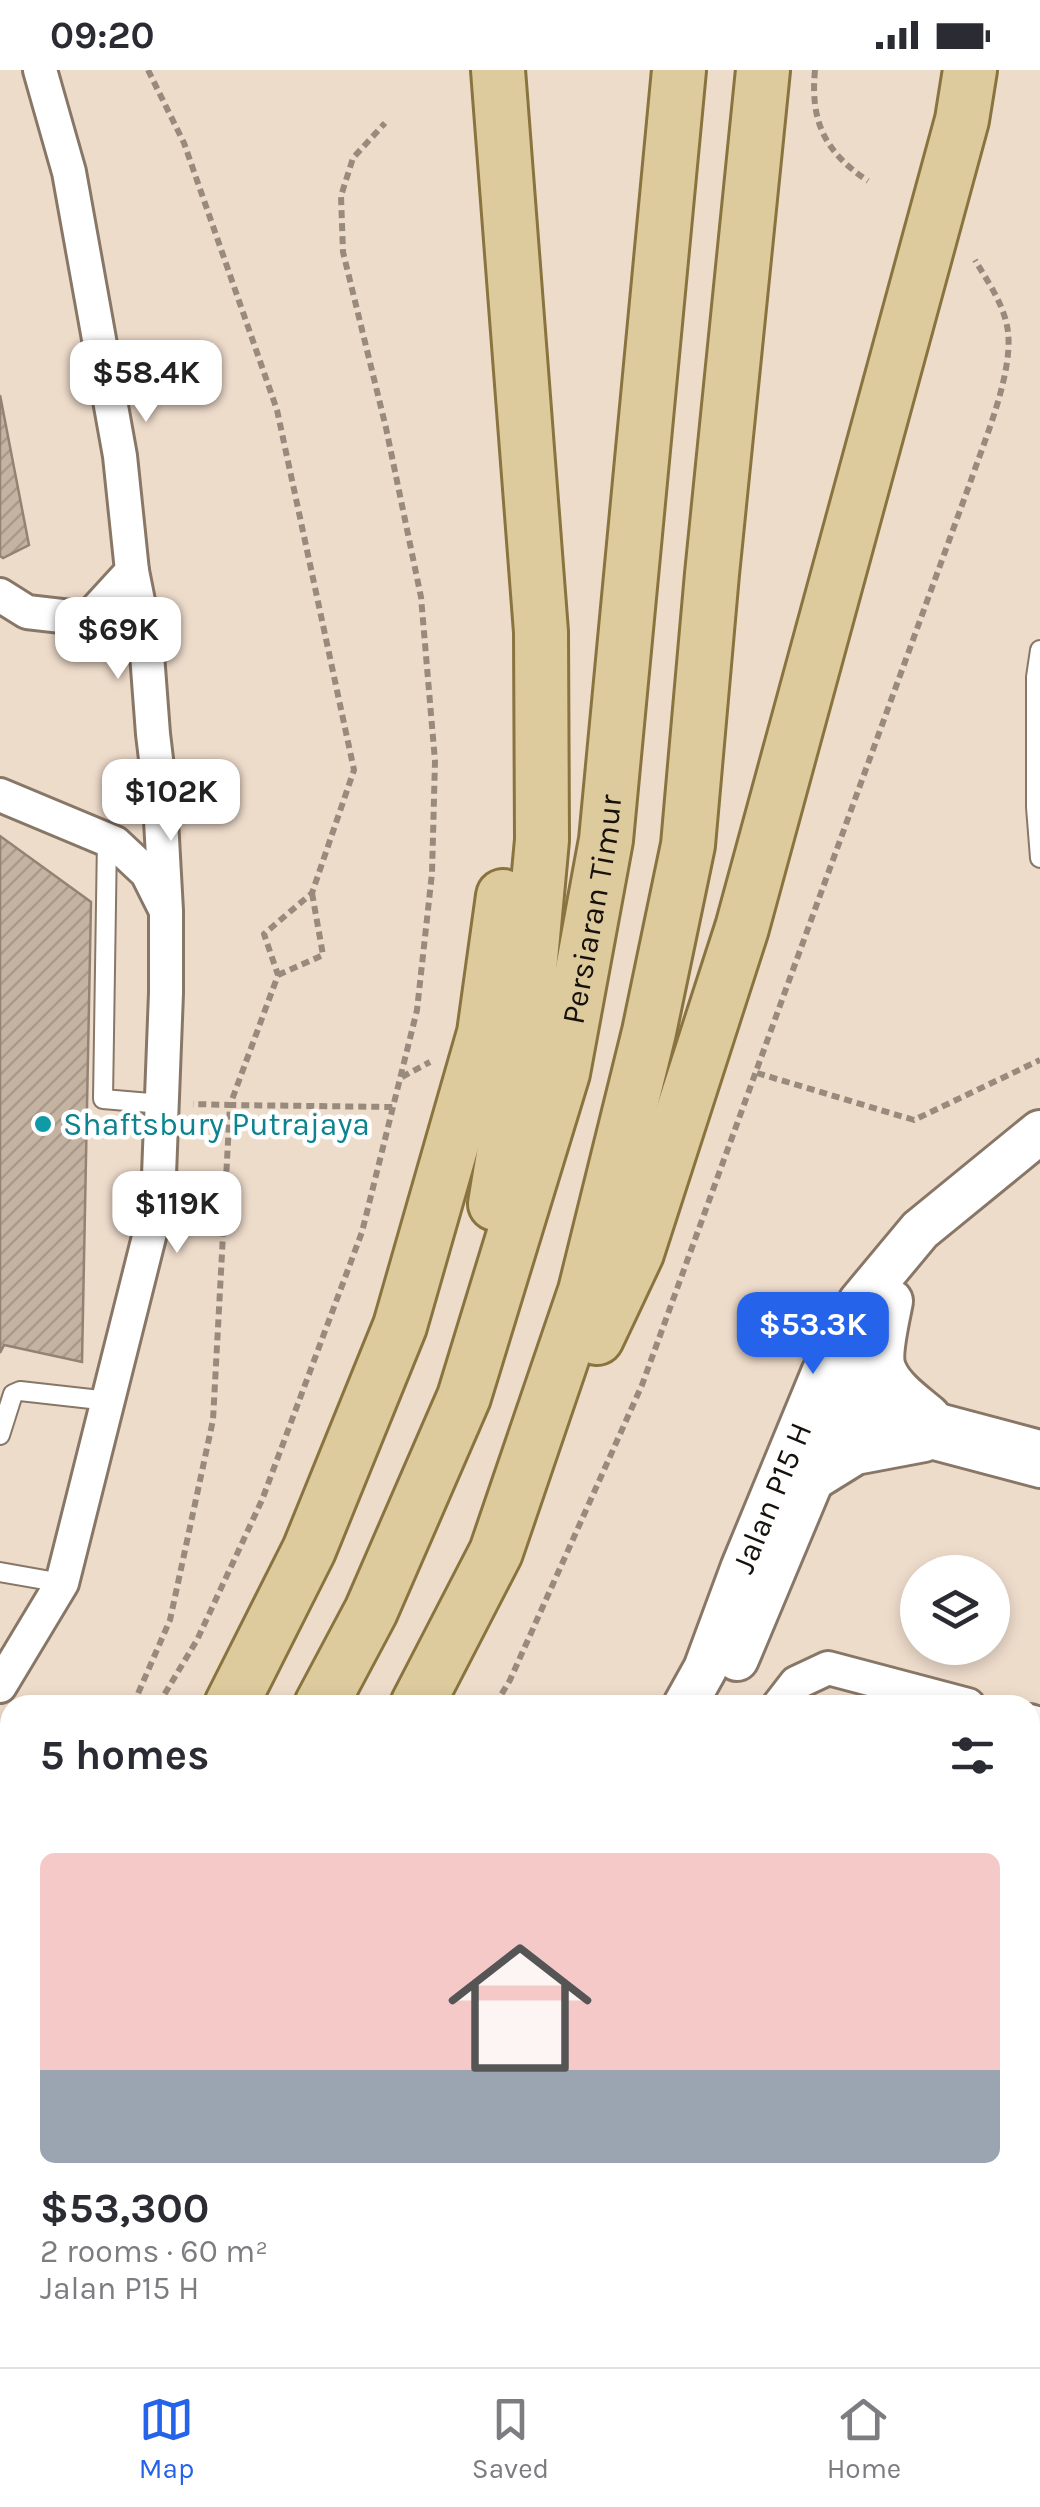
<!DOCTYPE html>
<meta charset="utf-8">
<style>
body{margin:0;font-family:Karla,sans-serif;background:#f2f2f3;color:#2b2b33;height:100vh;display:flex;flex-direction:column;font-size:38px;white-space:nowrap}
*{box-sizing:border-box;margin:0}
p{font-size:32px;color:#7c7c81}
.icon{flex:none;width:55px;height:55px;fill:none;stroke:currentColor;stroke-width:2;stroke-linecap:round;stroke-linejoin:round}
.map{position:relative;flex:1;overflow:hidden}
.side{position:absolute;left:0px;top:1625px;width:1040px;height:672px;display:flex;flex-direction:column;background:#fff;border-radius:30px 30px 0 0;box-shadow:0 5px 15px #0003}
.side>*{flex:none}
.fabs{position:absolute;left:900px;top:1485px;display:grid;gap:20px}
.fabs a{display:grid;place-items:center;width:110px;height:110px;border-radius:50%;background:#fff;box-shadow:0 5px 15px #0003;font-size:50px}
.price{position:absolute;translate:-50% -85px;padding:0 22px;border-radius:20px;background:#fff;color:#222;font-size:32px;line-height:65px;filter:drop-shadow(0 2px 5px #0008)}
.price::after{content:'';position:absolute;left:50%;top:60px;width:30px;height:22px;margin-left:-15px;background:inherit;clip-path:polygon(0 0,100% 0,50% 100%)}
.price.current{background:#2563eb;color:#fff}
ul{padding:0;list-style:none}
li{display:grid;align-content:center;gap:20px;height:530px;padding:0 40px}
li+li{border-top:2px solid #e1e1e2}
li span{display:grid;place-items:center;height:310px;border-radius:15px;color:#555}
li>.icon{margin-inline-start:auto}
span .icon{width:180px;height:180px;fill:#fffc;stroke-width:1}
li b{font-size:42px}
h2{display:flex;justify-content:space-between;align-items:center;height:120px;padding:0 40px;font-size:42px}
.status{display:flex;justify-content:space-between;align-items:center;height:70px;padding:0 50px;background:#fff;direction:ltr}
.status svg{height:28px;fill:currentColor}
.menu{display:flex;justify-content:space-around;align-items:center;height:140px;border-top:2px solid #e1e1e2;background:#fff;font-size:28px;color:#7c7c81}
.menu a{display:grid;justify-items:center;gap:5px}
.menu .current{color:#2563eb}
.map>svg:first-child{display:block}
</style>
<div class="status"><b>09:20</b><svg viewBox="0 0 49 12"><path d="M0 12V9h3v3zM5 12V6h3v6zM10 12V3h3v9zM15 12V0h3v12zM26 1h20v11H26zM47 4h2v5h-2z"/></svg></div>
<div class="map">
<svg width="1040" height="2297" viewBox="0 0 1040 2297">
<defs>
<pattern id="building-hatch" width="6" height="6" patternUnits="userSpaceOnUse" patternTransform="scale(2.5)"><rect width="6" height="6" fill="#c5b3a2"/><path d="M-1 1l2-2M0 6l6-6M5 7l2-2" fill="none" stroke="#a8998a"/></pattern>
</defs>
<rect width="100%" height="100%" fill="#eedccb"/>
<g fill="url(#building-hatch)" stroke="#948374" stroke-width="2.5">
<polygon points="0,325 29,475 3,488 0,486"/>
<polygon points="0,766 91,832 82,1292 4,1275 0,1283"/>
</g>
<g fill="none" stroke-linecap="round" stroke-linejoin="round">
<g stroke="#887767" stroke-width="22">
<g id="service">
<polyline points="1040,580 1036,607 1036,737 1040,788"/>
<polyline points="107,769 103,1029 162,1034"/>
<polyline points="0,1365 13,1324 20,1321 109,1331"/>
<polyline points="0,1502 62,1513"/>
<polyline points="654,2288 664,2297"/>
<polyline points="423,2297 430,2288"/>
</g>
</g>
<g stroke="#887767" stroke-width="38">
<g id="minor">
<polyline points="0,525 27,542 88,549 132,501 120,386 69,102 40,0"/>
<polyline points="0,725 115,773 147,803 164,837"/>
<polyline points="822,1319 1040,1377"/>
<polyline points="817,1342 1040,1401"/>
<polyline points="0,1616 62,1513 158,1131 166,923 166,841 159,714 153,664 146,571 132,501"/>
<polyline points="779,1635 796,1613 828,1598 968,1635"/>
<polyline points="1030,1651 1040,1654"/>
<polyline points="1030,1983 1040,1986"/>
</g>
</g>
<g stroke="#887767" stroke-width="48">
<g id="tertiary">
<path d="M891 1231C888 1248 878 1286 885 1301 893 1320 914 1334 929 1347"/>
<polyline points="813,1409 855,1383 924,1370"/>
<polyline points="737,1589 838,1348 851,1306 861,1285"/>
<path id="s1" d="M685 1635 705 1599 742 1499 823 1303 860 1232 920 1160 1040 1062"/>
<polyline points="773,2288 784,2297"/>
<polyline points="306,2297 313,2288"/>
</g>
</g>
<g stroke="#89743f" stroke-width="58">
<g id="primary">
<polyline points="495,1134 526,943 542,770 541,562 498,0"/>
<polyline points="597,1268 637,1183 742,858 962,50 970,0"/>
<polyline points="231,1635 309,1480 400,1256 484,963 503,826"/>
<path id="s2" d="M321 1635 371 1541 464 1327 563 1003 606 770 679 0"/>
<polyline points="417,1635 496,1482 585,1221 649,962 688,775 712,504 763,0"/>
<polyline points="0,1975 10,1963"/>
<polyline points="0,2095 10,2082"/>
<polyline points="0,2242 10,2232"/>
<polyline points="58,2297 66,2288"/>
</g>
</g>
<g stroke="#988b7e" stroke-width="6" stroke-dasharray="8 5" stroke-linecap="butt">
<polyline points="148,0 184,73 277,340 354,700 312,823 264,864 278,905 230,1035 193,1034"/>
<path d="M815 0C810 52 825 82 868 111"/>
<polyline points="278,905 323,885 312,823"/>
<polyline points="757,1003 914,1050 1040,990"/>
<polyline points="402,1007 430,992"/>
<polyline points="133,1635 170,1550 213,1350 230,1035 393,1037"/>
<polyline points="158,1635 197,1570 262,1430 362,1162 417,940 432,803 435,691 421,527 386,358 343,182 341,126 353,88 385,53"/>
<path d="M495 1635 510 1610 642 1315 970 413C984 372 1013 304 1008 262 1005 236 988 212 975 190"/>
<polyline points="0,1833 10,1819"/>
<polyline points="0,1875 10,1861"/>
</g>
<use href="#service" stroke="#fff" stroke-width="18"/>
<use href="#minor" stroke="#fff" stroke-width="32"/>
<use href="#tertiary" stroke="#fff" stroke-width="42"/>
<use href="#primary" stroke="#ddcb9d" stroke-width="52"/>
</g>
<circle fill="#0f9aa8" stroke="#fff" stroke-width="4" cx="43" cy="1054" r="10"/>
<g text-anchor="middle" stroke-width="9" stroke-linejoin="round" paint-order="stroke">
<g font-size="32" fill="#17110b" stroke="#fff">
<text dy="11" stroke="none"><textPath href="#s2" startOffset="845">Persiaran Timur</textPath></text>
<text dy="11" stroke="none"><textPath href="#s1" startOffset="225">Jalan P15 H</textPath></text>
</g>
<g font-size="32" fill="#0d838f" stroke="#fff" text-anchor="start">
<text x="63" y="1065">Shaftsbury Putrajaya</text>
</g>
</g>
</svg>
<div class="fabs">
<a><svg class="icon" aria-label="layers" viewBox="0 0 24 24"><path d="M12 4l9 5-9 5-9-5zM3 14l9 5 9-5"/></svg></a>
</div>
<b class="price" style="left:146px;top:355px">$58.4K</b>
<b class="price" style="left:118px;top:612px">$69K</b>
<b class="price" style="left:171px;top:774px">$102K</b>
<b class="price" style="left:177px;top:1186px">$119K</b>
<b class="price current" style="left:813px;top:1307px">$53.3K</b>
<section class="side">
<h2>5 homes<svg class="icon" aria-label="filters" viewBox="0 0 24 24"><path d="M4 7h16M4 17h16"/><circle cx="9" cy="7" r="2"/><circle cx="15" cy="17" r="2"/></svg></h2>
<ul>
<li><span style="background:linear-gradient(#f6c9c9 70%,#9aa5b1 0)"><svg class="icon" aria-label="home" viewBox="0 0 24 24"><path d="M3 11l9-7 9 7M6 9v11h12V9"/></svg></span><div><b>$53,300</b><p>2 rooms · 60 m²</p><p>Jalan P15 H</p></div></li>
</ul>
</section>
</div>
<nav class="menu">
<a class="current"><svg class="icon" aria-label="map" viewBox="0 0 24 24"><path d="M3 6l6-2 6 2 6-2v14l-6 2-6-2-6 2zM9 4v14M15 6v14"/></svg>Map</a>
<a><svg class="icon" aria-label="saved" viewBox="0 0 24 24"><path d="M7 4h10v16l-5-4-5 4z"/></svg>Saved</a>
<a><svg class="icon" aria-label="home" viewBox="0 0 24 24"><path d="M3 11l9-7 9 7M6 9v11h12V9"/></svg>Home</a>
</nav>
